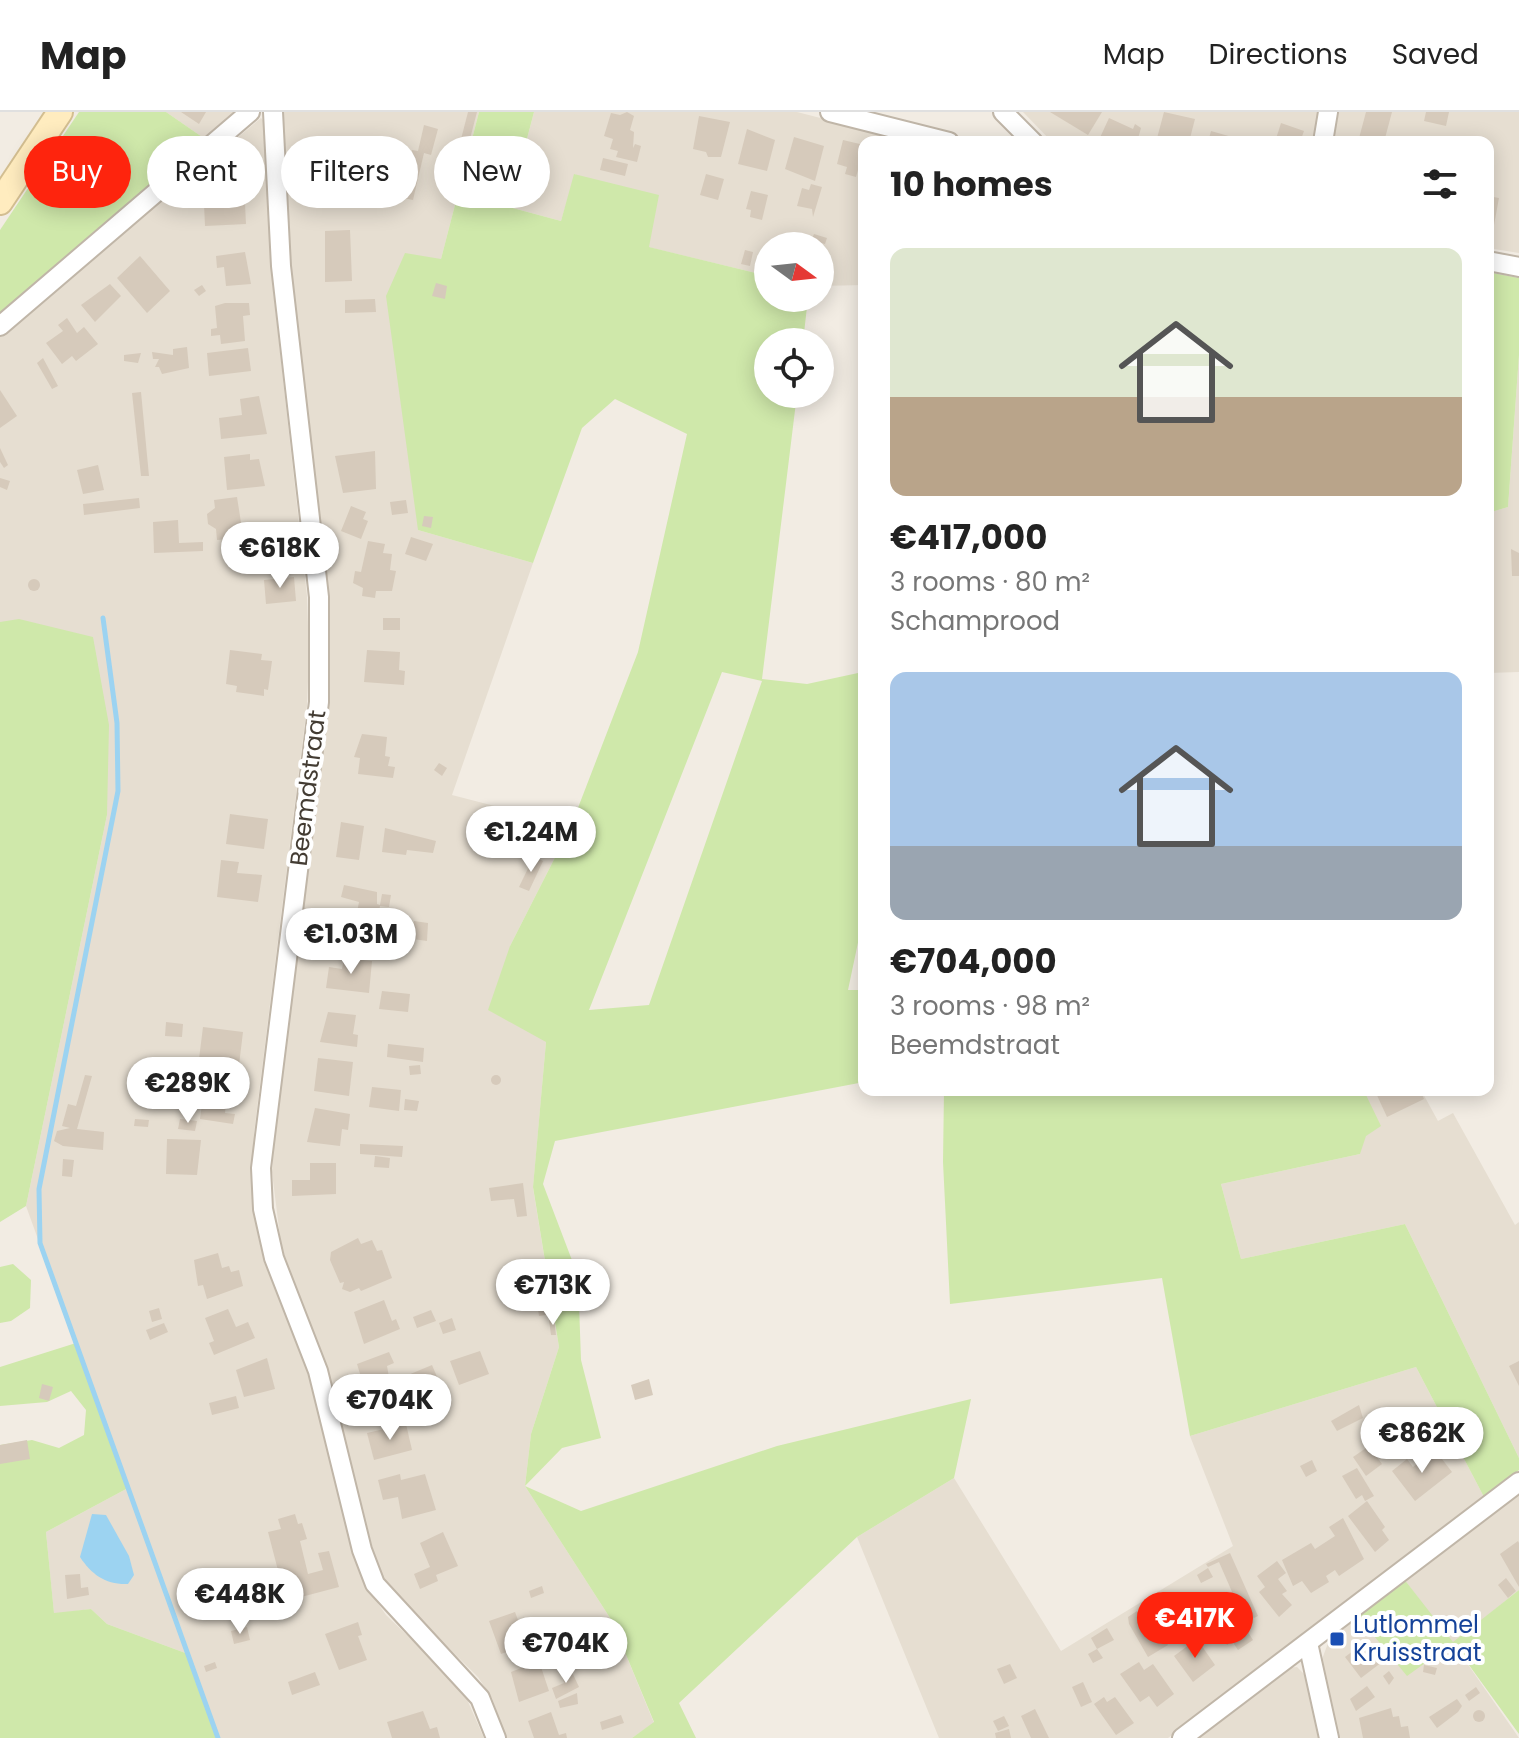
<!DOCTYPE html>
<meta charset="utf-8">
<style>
body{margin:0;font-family:Poppins,sans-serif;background:#f2f2f2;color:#222;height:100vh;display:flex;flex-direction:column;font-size:30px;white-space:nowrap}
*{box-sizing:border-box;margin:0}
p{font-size:26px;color:#767676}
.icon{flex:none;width:44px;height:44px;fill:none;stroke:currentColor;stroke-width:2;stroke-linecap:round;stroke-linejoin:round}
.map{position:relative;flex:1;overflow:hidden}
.details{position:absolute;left:858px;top:24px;width:636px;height:960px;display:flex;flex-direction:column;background:#fff;border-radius:16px;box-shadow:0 4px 20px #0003}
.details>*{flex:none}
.guide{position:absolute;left:24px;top:24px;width:714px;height:72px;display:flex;gap:16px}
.needle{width:52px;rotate:105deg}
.buttons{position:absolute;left:754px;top:120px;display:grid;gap:16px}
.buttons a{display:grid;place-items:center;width:80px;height:80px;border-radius:50%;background:#fff;box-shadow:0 4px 20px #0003;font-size:40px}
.price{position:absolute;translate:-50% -68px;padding:0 18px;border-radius:28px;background:#fff;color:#222;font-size:26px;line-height:52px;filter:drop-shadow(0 2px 4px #0008)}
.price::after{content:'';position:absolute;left:50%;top:48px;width:24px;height:18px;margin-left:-12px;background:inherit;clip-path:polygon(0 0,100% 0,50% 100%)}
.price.selected{background:#fe240d;color:#fff}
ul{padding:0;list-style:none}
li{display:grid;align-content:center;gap:16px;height:424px;padding:0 32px}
li span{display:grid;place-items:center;height:248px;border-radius:16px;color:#555}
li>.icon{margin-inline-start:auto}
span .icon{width:144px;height:144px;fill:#fffc;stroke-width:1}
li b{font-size:34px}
h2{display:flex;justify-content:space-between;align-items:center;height:96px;padding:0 32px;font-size:34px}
.tag{padding:0 28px;border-radius:36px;background:#fff;box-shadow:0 4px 20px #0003;font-size:28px;line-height:72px}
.tag.selected{background:#fe240d;color:#fff}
header{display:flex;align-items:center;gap:48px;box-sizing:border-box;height:112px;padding:0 40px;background:#fff;border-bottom:2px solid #e0e0e0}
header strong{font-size:38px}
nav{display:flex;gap:44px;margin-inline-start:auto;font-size:28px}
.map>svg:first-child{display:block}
</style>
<header>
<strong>Map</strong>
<nav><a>Map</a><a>Directions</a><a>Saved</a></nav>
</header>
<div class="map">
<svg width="1519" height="1626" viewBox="0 0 1519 1626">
<rect width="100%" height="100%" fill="#f2ece3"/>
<g fill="#e6ded1">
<polygon points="166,0 241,0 208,29"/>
<polygon points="283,0 479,0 441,147 418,418 533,451 452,683 571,714 510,834 546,930 533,1076 559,1235 531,1322 525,1374 612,1509 654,1611 632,1626 506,1626 492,1586 478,1565 401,1489 383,1467 373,1438 326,1255 283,1149 272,1060 275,1021 328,590 330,541 329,486 291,155"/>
<polygon points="534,0 797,0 914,30 864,30 864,173 820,174 820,134 768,134 768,164 648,135 575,62 561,109 509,95"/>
<polygon points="1023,0 1318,0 1312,30 1052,30"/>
<polygon points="1339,0 1519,0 1519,141 1488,136 1488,30 1333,30"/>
<polygon points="261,6 266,11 271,159 307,484 309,544 307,594 254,1021 253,1100 264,1150 311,1266 355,1444 368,1477 386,1503 462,1576 484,1626 218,1626 188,1542 107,1512 91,1497 54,1502 46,1420 128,1376 26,1094 107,703 0,510 0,223"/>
<polygon points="1519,243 1519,560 1488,561 1488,401 1508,395"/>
<polygon points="1377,978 1421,978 1438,1009 1453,1001 1515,1113 1519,1110 1519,1346 1405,1112 1241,1147 1221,1072 1360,1042 1366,982"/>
<polygon points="1416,1255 1484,1385 1168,1626 939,1626 857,1425 954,1366 1061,1539 1233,1434 1190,1324"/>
<polygon points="1519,1379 1519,1478 1453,1531 1519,1626 1337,1626 1321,1550 1331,1523 1356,1502 1452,1531 1404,1467"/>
<polygon points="1297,1555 1305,1563 1319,1626 1195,1626 1286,1556"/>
</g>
<g fill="#cfe8aa" fill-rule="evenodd">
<polygon points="79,0 166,0 208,29 0,203 0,118"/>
<path d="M479 0H534L509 95 561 109 574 62 659 83 649 135 768 164V186H808L803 230H768V282H797L762 567 807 572 858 561 864 518V802L848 878H864V970L555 1029 543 1072 578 1164 581 1248 601 1326 562 1336 525 1374 581 1399 777 1334 971 1287 954 1366 857 1425 679 1591 696 1626H632L654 1610 612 1509 525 1374 531 1322 559 1235 533 1075 546 930 488 898 510 834 571 714 638 540 687 322 615 287 582 316 533 451 418 418 386 184 405 141 441 147ZM722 560 762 569 649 893 589 898Z"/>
<polygon points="1488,160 1519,166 1519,243 1508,395 1488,401"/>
<polygon points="19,507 93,525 109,613 107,703 26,1094 0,1110 0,510"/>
<polygon points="944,978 1377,978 1366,983 1381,1014 1366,1024 1360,1042 1221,1072 1241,1147 1405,1112 1519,1346 1519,1358 1484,1385 1416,1255 1190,1324 1162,1166 950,1192 943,1050"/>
<polygon points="13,1152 31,1168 30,1196 11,1209 0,1211 0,1155"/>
<polygon points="76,1231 128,1376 46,1420 54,1501 91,1497 107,1512 188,1542 218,1626 0,1626 0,1333 32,1328 59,1336 84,1323 86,1298 71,1279 47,1290 0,1294 0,1255"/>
<polygon points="1404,1467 1453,1530 1519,1478 1519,1622 1453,1531 1407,1564 1356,1502"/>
</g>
<path fill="#9cd3f1" d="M92 1402 106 1403 129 1444 134 1463 128 1472C106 1473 92 1463 80 1445Z"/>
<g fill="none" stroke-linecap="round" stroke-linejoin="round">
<polyline stroke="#9cd3f1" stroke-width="5" points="103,506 117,611 118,679 39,1077 40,1131 218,1626"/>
</g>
<g fill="#d6cabb">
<polygon points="181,0 206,0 199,12"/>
<polygon points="468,0 477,0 459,69 451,66"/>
<polygon points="627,0 634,4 630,18 634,20 633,36 635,32 641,34 637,50 616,45 618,39 610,37 613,27 604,24 611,1 620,3"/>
<polygon points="1050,0 1102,0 1088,23"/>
<polygon points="1164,0 1195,7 1189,30 1156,30"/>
<polygon points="1366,0 1392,0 1384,30 1358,30"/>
<polygon points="1426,0 1449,0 1446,14 1424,9"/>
<polygon points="699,4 730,10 721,45 708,45 706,40 693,37"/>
<polygon points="1109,6 1133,17 1135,12 1141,16 1137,30 1098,30"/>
<polygon points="1281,11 1304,19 1300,30 1275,30"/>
<polygon points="424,13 438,17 431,43 424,41 413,88 403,86 412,38 418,39"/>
<polygon points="747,17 775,28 767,59 738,52"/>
<polygon points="1211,19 1239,27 1238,30 1208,30"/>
<polygon points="794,25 824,34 815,69 785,57"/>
<polygon points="843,28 864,33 864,59 858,58 856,65 845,62 847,55 837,52"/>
<polygon points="338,41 340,78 309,80 307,42"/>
<polygon points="603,46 628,52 625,64 600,58"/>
<polygon points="706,62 724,67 718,88 700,83"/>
<polygon points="244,71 246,112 205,114 204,92 210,92 210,79 215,79 216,73"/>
<polygon points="811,72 822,75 813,105 812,97 797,94 802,76 809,78"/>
<polygon points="751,79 768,83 762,108 750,105 751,98 746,97"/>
<polygon points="1488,84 1499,86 1494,113 1488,112"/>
<polygon points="350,118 352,169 325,170 325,119"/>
<polygon points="814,122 827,126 825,132 817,130 816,134 809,134"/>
<polygon points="745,138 753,140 750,154 741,152"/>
<polygon points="245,140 251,172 226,174 224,155 217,156 216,144"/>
<polygon points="140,144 170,179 147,201 117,166"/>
<polygon points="436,171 447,174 445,187 432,184"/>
<polygon points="110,172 121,184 95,210 81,193"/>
<polygon points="202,173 206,179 199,184 194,178"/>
<polygon points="375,187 376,200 345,201 345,188"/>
<polygon points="225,191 249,191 250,203 243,204 245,229 221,232 220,223 211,224 211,217 217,216 215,194"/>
<polygon points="67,206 77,221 84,215 98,232 76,249 72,244 62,252 46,231 63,219 58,213"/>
<polygon points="187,235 189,256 162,262 159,255 155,255 159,247 153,247 152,240 173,243 173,237"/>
<polygon points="248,236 251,259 209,264 207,241"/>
<polygon points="141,241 138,251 124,249 124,243"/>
<polygon points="43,246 58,274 52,277 37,251"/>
<polygon points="0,278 17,304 0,316"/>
<polygon points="141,280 149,364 141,364 132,281"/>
<polygon points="259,284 267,322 221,327 219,306 242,303 240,287"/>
<polygon points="0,336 8,353 4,356 0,350"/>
<polygon points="375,339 376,377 343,381 335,344"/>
<polygon points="250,342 250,348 259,347 265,374 227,378 224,345"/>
<polygon points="98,353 104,378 83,382 77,358"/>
<polygon points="0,366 10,369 7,378 0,375"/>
<polygon points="237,385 242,417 268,414 270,432 248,434 247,425 217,428 216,417 208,412 207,402 215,396 214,388"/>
<polygon points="139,386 140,396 84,403 83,392"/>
<polygon points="406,388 408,401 392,403 390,390"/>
<polygon points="351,394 366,400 363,407 368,409 361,427 341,419"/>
<polygon points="424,404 433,405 431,416 422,414"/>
<polygon points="178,408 179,431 203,430 203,439 154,441 153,410"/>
<polygon points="411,425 433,432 426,449 405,442"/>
<polygon points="368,429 385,432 383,441 392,442 390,458 396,459 392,479 376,479 375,486 362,484 363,476 353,471 355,459 361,460"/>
<polygon points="1511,437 1519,441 1519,464 1512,464"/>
<polygon points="250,449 274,449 273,461 250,460"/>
<polygon points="294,465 296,489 266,492 264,468"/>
<circle cx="34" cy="473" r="6"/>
<rect x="383" y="506" width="17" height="12"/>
<polygon points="230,538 262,542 261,548 272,549 268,578 264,577 264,584 236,580 237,574 226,572"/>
<polygon points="367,538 400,540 399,558 405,559 404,573 364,570"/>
<polygon points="362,622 387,625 385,644 390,645 388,654 395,655 393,666 358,662 360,646 354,645"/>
<polygon points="439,651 447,656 442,664 434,658"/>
<polygon points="230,702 268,707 264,737 226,732"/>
<polygon points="341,710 364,714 359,748 336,745"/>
<polygon points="385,716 436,729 433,741 407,738 406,743 382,740"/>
<polygon points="534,744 543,749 529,779 519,775"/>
<polygon points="221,748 239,750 237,761 262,763 258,790 217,785"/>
<polygon points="344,773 377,780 377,792 380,793 382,782 391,783 389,795 380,794 378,804 357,800 359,790 341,785"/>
<polygon points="333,800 369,806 367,821 339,814 338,824 314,821 316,803 333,805"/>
<polygon points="414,809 428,811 427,829 413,827"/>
<polygon points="406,810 412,812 411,826 402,824"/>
<polygon points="344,846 372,849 369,881 326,876 329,855 342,857"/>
<polygon points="382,879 410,882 408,900 379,897"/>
<polygon points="328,900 356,903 353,922 358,923 357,935 320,930"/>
<polygon points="166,910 183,912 182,925 165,924"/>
<polygon points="203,915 243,920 239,953 199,947"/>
<polygon points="388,932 424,936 423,950 387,945"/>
<polygon points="318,946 353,950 349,984 314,979"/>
<polygon points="420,953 421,962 410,963 409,954"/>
<polygon points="85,963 92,964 77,1017 104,1020 103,1038 63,1034 54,1029 57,1019 70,1016 62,1014 68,992 76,994"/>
<circle cx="496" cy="968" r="5"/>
<polygon points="198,969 228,973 225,1001 235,1002 233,1012 200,1007 203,985 195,984"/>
<polygon points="372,975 401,978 399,999 369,995"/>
<polygon points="1420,978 1424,987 1387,1005 1375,979"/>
<polygon points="405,987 419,989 417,999 404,998"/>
<polygon points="315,996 350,1002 348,1018 342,1017 340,1034 307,1030"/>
<polygon points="135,1007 149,1008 148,1015 134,1014"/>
<polygon points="180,1007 197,1009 195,1019 178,1017"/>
<polygon points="167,1027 201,1028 197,1063 166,1062"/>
<polygon points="360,1032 403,1034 402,1045 360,1042"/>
<polygon points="375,1044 390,1046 389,1056 374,1055"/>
<polygon points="63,1047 74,1048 72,1065 62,1064"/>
<polygon points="310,1051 336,1051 336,1082 292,1084 292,1068 310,1068"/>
<polygon points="523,1071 527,1104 517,1105 514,1087 491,1089 489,1076"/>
<polygon points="358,1126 361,1132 372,1128 377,1139 382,1138 392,1166 361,1179 359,1176 350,1180 342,1177 344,1170 340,1171 330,1148 331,1140"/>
<polygon points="218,1141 222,1156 229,1154 231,1160 239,1158 243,1174 207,1187 203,1173 198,1174 194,1148"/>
<polygon points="539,1161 541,1168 546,1167 552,1202 539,1204 536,1185 540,1184 530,1163"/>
<polygon points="384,1188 392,1209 396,1207 400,1217 364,1232 354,1200"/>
<polygon points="159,1196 162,1207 152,1210 149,1199"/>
<polygon points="228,1197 236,1215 248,1210 255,1226 214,1243 209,1231 214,1229 205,1206"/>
<polygon points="431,1198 436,1209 417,1216 413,1205"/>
<polygon points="452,1206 456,1218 443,1222 439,1211"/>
<polygon points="554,1207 556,1223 551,1223 549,1208"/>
<polygon points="164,1211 168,1220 150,1228 146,1218"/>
<polygon points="480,1239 489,1262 459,1273 450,1249"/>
<polygon points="389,1240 394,1251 387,1254 390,1271 366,1281 357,1252"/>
<polygon points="267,1246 275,1277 244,1285 236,1258"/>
<polygon points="1519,1249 1519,1274 1509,1254"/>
<polygon points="432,1253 440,1272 416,1282 408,1263"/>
<polygon points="649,1267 653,1283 635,1288 631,1273"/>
<polygon points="42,1272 53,1275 49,1289 39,1286"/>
<polygon points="438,1279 441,1300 423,1304 419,1283"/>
<polygon points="236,1284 239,1296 212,1303 209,1291"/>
<polygon points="1359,1293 1363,1306 1337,1319 1331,1309"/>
<polygon points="406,1312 412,1338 374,1348 367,1321"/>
<polygon points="27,1328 30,1347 0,1352 0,1333"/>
<polygon points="1369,1334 1382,1352 1366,1364 1353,1345"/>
<polygon points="1435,1338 1452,1360 1415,1389 1392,1359 1407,1347 1413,1355"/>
<polygon points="1312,1348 1317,1359 1306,1365 1300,1354"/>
<polygon points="1357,1356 1374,1384 1365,1389 1362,1383 1356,1387 1342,1364"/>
<polygon points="400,1362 401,1368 425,1362 436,1398 402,1407 398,1385 383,1388 378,1368"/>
<polygon points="1367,1389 1385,1415 1382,1418 1389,1428 1375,1440 1348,1404"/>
<polygon points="295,1402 298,1412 302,1411 307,1427 300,1429 308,1462 323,1458 318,1441 329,1439 339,1475 286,1489 268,1420 281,1417 278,1407"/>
<polygon points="1343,1406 1364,1447 1339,1464 1335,1458 1326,1464 1329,1470 1311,1481 1302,1469 1293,1474 1282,1448 1311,1431 1315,1437 1335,1424 1329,1415"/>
<polygon points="443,1420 458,1454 436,1463 438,1469 420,1477 414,1462 430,1455 420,1431"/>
<polygon points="1518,1429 1519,1431 1519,1475 1500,1442"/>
<polygon points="1230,1441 1258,1504 1254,1506 1249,1502 1246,1489 1239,1492 1236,1489 1219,1450 1208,1455 1206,1452"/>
<polygon points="1277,1449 1286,1461 1278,1467 1287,1479 1282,1482 1292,1493 1279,1505 1259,1480 1265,1475 1257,1464"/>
<polygon points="1208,1456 1213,1465 1201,1471 1197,1463"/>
<polygon points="80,1462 81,1476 88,1475 89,1483 67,1487 65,1463"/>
<polygon points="1506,1466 1516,1479 1508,1486 1498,1473"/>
<polygon points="542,1474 544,1481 531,1486 529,1479"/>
<polygon points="1214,1491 1218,1498 1231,1494 1253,1528 1238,1538 1232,1529 1227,1533 1205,1497"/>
<polygon points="1197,1493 1212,1519 1201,1525 1187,1499"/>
<polygon points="1137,1499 1154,1525 1161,1521 1168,1533 1148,1545 1129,1512 1128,1505"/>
<polygon points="515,1500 521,1516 539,1509 544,1523 554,1519 558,1530 547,1534 544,1527 501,1542 489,1509"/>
<circle cx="587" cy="1512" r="5.5"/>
<polygon points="358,1510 362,1523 358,1524 367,1548 339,1558 325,1522"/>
<polygon points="247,1515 250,1528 234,1532 231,1519"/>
<polygon points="1107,1516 1114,1528 1097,1537 1091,1526"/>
<polygon points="1197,1527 1215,1553 1193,1570 1174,1544"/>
<polygon points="1366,1529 1382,1550 1361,1566 1345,1545"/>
<polygon points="1448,1536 1452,1542 1441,1551 1437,1546"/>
<polygon points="1097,1537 1103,1546 1093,1551 1088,1542"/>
<polygon points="539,1549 549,1579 519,1590 511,1560"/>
<polygon points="215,1550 217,1556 206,1560 204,1554"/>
<polygon points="1139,1550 1144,1558 1153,1552 1174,1582 1157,1595 1149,1584 1140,1590 1120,1562"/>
<polygon points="1010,1552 1017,1566 1004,1572 997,1557"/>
<polygon points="1424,1553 1437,1556 1435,1563 1423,1560"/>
<polygon points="571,1558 579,1575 556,1587 552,1576 564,1571 561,1561"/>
<polygon points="1389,1559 1394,1566 1389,1573 1383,1564"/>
<polygon points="315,1560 320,1573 292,1583 288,1570"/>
<polygon points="1083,1570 1092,1590 1081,1595 1072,1575"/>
<polygon points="1367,1574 1375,1585 1356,1599 1350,1587"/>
<polygon points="1476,1575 1480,1581 1469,1589 1465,1583"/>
<polygon points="577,1581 578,1592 560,1596 558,1589"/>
<polygon points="1104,1585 1107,1590 1115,1585 1134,1611 1116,1623 1094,1592"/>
<polygon points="1457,1587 1462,1594 1458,1600 1437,1616 1429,1605"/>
<polygon points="1391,1596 1393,1605 1399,1604 1401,1615 1408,1614 1410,1626 1363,1626 1359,1606"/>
<polygon points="1035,1597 1049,1626 1031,1626 1021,1604"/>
<circle cx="1479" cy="1604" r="6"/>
<polygon points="423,1599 430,1617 437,1615 440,1626 392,1626 387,1610"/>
<polygon points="551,1600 559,1623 566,1621 567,1626 534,1626 528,1609"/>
<polygon points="621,1603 624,1611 602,1618 600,1610"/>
<polygon points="1004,1604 1009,1614 998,1619 993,1609"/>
<polygon points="1009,1617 1011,1626 996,1626 995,1621"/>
</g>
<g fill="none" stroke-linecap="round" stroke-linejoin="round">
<g stroke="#c0b6a8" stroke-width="22">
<g id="street">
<polyline points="273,0 281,154 319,485 319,590 261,1056 263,1097 274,1146 318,1259 362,1438 375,1472 480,1586 496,1626"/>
<polyline points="830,0 949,30"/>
<polyline points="1003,0 1033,30"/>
<polyline points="1323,30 1328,0"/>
<polyline points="1488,149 1519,155"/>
<polyline points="0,214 250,0"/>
<polyline points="1308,1531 1329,1626"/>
<polyline points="1182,1626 1519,1370"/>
</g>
</g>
<g stroke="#d3be91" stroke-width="28">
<polyline id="secondary" points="0,90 60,0"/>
</g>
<use href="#street" stroke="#fff" stroke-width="18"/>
<use href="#secondary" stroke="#ffecbf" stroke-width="24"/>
</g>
<rect fill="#1a4fb4" stroke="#fff" stroke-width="3" x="1329" y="1519" width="16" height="16" rx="4"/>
<g text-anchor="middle" stroke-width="8" stroke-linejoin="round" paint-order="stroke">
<g font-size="24" fill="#433c33" stroke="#fff">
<text transform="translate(308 676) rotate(-83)" y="8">Beemdstraat</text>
</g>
<g font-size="24" fill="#164399" stroke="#fff" text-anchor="start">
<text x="1353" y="1521">Lutlommel<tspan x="1353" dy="28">Kruisstraat</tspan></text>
</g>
</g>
</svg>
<div class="buttons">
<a><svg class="needle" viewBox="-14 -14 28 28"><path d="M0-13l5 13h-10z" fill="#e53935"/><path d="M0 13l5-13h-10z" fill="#767676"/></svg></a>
<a><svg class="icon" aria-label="locate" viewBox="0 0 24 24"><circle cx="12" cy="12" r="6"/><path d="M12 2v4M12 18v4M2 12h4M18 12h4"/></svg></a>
</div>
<b class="price" style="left:280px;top:478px">€618K</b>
<b class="price" style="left:531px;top:762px">€1.24M</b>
<b class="price" style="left:351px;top:864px">€1.03M</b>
<b class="price" style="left:188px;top:1013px">€289K</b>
<b class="price" style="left:553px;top:1215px">€713K</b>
<b class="price" style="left:390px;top:1330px">€704K</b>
<b class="price" style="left:1422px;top:1363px">€862K</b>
<b class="price" style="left:240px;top:1524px">€448K</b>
<b class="price selected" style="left:1195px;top:1548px">€417K</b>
<b class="price" style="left:566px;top:1573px">€704K</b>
<div class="guide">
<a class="tag selected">Buy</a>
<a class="tag">Rent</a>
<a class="tag">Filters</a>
<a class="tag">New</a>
</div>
<section class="details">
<h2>10 homes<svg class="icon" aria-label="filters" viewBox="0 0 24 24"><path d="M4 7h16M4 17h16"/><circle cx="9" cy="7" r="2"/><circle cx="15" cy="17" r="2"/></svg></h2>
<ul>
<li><span style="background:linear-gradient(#dfe7d0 60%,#b9a48a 0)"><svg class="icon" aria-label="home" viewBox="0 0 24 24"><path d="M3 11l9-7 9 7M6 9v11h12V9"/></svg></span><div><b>€417,000</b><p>3 rooms · 80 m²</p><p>Schamprood</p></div></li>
<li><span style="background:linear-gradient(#a9c7e8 70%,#9aa5b1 0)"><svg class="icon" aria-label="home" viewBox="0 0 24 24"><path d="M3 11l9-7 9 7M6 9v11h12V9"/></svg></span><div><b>€704,000</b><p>3 rooms · 98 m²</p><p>Beemdstraat</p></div></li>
</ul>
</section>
</div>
